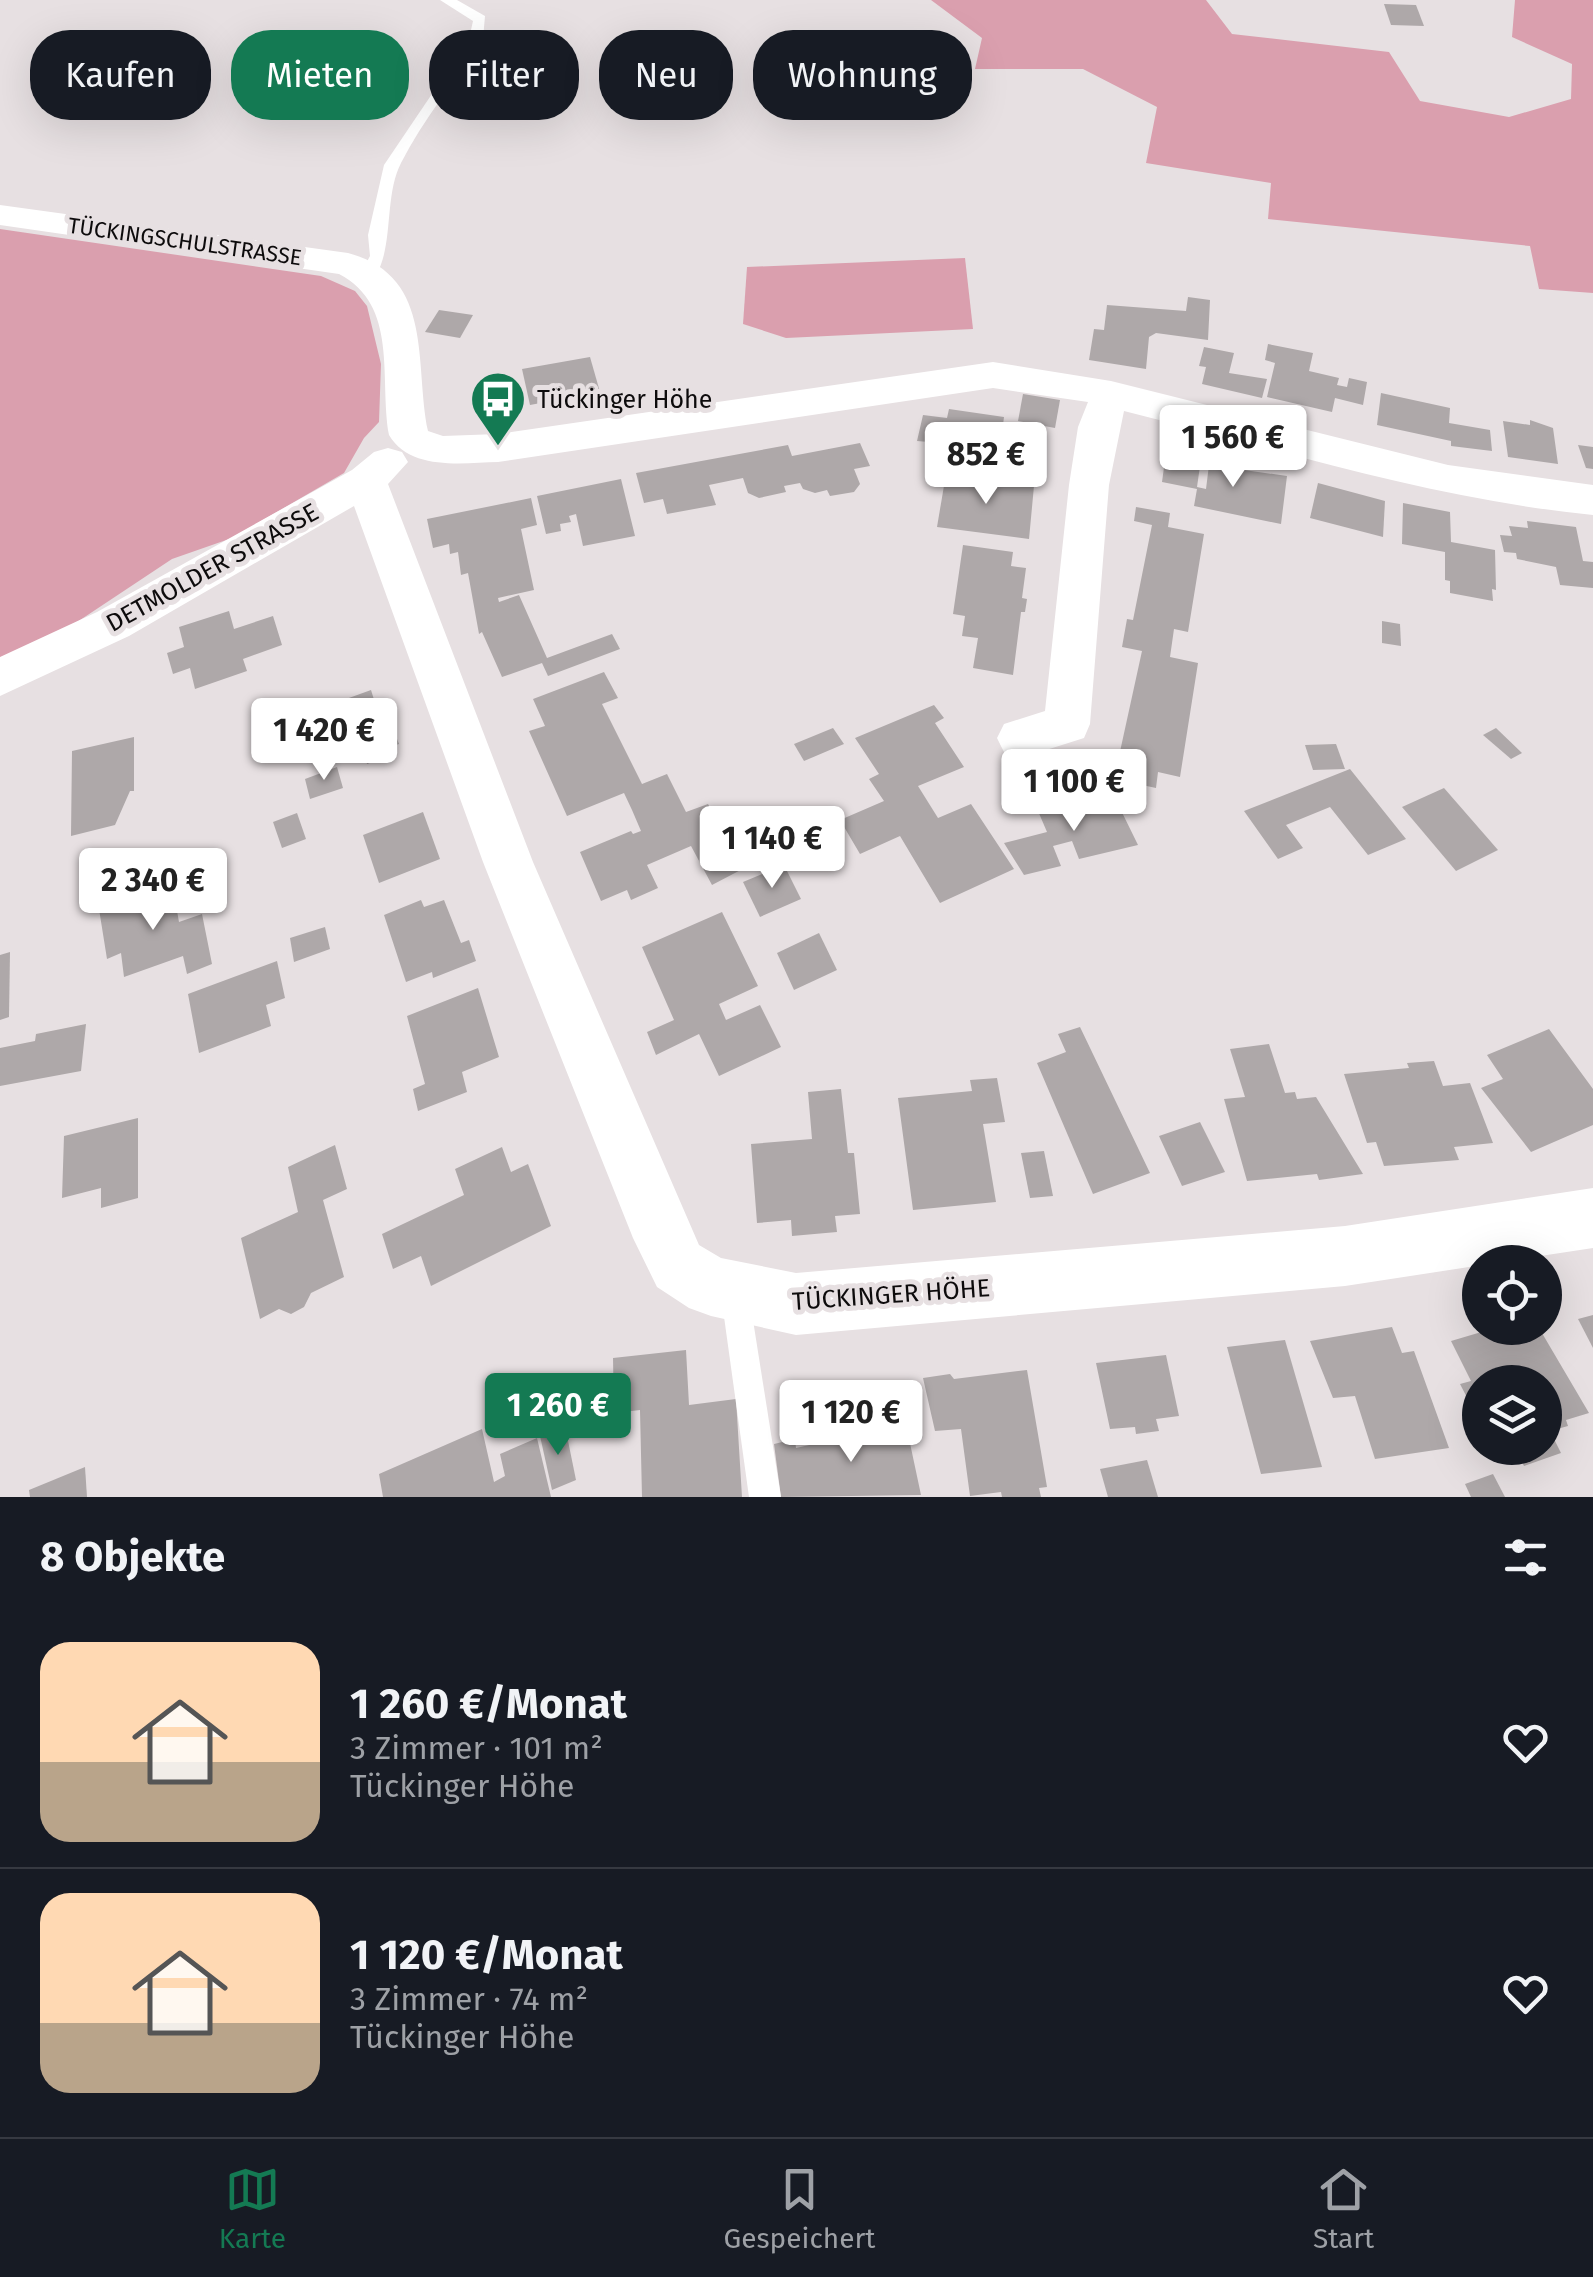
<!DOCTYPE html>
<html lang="de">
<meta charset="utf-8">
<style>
body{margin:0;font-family:"Fira Sans",sans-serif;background:#242831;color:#f1f3f6;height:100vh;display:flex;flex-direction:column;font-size:38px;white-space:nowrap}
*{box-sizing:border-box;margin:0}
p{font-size:32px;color:#9ea1a6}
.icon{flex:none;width:55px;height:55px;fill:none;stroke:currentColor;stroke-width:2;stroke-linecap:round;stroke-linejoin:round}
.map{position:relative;height:1497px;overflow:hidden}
.sheet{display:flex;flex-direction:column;background:#171b24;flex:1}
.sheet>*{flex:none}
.top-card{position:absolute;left:30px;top:30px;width:1000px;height:90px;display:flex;gap:20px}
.controls{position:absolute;left:1462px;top:1245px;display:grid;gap:20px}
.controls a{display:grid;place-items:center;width:100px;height:100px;border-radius:50%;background:#171b24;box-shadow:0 10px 40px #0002;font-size:50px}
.price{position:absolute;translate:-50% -85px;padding:0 22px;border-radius:10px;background:#fff;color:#222;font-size:32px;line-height:65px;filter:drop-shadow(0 2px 5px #0008)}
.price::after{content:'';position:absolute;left:50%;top:60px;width:30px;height:22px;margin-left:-15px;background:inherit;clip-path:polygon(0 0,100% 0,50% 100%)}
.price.on{background:#147a53;color:#fff}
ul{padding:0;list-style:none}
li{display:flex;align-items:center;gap:30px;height:250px;padding:0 40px}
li+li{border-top:2px solid #363941}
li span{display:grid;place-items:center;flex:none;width:280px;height:200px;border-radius:30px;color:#555}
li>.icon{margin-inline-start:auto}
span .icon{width:120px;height:120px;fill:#fffc;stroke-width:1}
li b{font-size:42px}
h2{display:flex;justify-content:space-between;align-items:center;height:120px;padding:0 40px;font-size:42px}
.pill{padding:0 35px;border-radius:40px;background:#171b24;box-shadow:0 10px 40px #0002;font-size:35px;line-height:90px}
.pill.on{background:#147a53;color:#fff}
.menu{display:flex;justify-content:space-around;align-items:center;height:140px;border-top:2px solid #363941;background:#171b24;font-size:28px;color:#9ea1a6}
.menu a{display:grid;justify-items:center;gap:5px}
.menu .on{color:#147a53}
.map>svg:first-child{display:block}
</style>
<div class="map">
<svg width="1593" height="1497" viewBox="0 0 1593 1497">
<rect width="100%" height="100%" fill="#e7e0e2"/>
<g fill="#da9fae">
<polygon points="931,0 1206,0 1232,34 1389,52 1420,101 1509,117 1571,99 1572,64 1512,37 1515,0 1593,0 1593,293 1539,289 1530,246 1268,219 1271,183 1146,163 1157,107 1083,69 975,69 982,38"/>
<polygon points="0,229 321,276 355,291 367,306 381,364 379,422 364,438 344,473 232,538 172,559 56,636 0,663"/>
<polygon points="965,258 973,329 786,338 743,324 747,267"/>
</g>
<g fill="#aea8a9">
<polygon points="1384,4 1416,5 1424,26 1391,25"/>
<polygon points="1188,297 1210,300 1208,340 1156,333 1149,337 1146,369 1089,360 1094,329 1104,330 1107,305 1186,311"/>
<polygon points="439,310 473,315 460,338 425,332"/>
<polygon points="1268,344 1313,353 1309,371 1339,378 1337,385 1347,387 1349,378 1367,382 1363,405 1335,398 1332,412 1267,397 1275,363 1265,360"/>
<polygon points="1204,347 1234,353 1229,373 1267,379 1262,398 1202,384 1206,367 1199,366"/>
<polygon points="590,357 600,392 530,405 522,369"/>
<polygon points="1381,393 1450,408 1449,423 1490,430 1492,451 1451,446 1451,441 1377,425"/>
<polygon points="1023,394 1060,400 1055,428 1018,421"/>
<polygon points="949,409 1004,417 1000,448 917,441 923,415 947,418"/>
<polygon points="1530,420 1553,428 1558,464 1508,457 1503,421 1530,425"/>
<polygon points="860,443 870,466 854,469 860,484 854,492 830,496 827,490 815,493 803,489 800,483 784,486 786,492 759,498 748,493 743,478 709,485 716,505 667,514 663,499 644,503 636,473 788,445 792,456"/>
<polygon points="1578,445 1593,447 1593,469 1586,468"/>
<polygon points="1165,460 1200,466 1197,487 1206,489 1209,465 1287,476 1281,524 1194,506 1197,489 1162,482"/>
<polygon points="946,474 1034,486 1029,539 937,527"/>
<polygon points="621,479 635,536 583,546 576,514 569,516 571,522 560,524 561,531 546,534 537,496"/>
<polygon points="1318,483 1385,501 1383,537 1310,518"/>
<polygon points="531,498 537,525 521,529 534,590 498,598 499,602 519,595 547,658 612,634 620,649 548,676 542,663 502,677 482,632 479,634 468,573 461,575 458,552 450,554 449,544 433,548 427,519"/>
<polygon points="1403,503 1450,512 1451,542 1495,550 1496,590 1492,589 1493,601 1450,593 1450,581 1445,580 1445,552 1402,544"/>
<polygon points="1136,507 1170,513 1168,527 1204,534 1188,632 1174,629 1170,657 1198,663 1180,777 1158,772 1156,788 1114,779 1142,651 1122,647 1127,619 1133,620 1152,525 1134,521"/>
<polygon points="1527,521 1576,527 1583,561 1593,562 1593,588 1560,585 1556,567 1517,559 1516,553 1504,552 1500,535 1512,536 1509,526 1528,528"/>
<polygon points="963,545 1013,552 1011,566 1026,568 1022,598 1027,599 1025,612 1021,612 1013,675 973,668 978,638 962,636 965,616 953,614"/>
<polygon points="229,611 234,629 273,616 282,645 243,659 247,671 195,689 190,668 173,674 167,653 184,647 179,627"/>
<polygon points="1382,621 1400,624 1401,646 1382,643"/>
<polygon points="604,672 618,698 602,704 642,784 667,774 686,812 708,804 722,830 759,813 773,836 767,838 775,852 712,885 691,846 647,865 658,888 631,900 627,890 601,901 580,852 631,831 633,834 641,831 632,810 624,793 567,816 529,731 545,726 533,699"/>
<polygon points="371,690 376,706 383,703 399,744 381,750 383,758 367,764 365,756 351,761 336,715 316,722 313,711"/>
<polygon points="934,705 944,718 935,723 964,767 918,786 938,818 971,804 1014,869 940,903 900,836 860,854 840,820 884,801 869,779 879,774 855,738"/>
<polygon points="833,728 844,744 804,761 794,744"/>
<polygon points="1496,728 1522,753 1511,759 1483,735"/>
<polygon points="134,737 134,791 130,791 115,825 71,836 72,751"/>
<polygon points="1336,744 1345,769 1313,770 1305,745"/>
<polygon points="337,767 343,788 310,799 305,779"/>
<polygon points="1350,769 1406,839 1368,855 1330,807 1286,825 1303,848 1278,859 1244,811"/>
<polygon points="1444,788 1498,850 1456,871 1402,807"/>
<polygon points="1113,794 1138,845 1079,859 1072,841 1053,846 1061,866 1024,875 1004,843 1047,832 1038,811"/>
<polygon points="423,812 440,859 379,883 363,835"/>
<polygon points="297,813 306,839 282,848 273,822"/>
<polygon points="784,865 801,899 760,917 743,882"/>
<polygon points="172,883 179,922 202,914 212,964 187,974 183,956 124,977 121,953 107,959 99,909"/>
<polygon points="421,900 424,907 444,900 461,943 469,940 476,961 433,978 432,972 406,982 384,915"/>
<polygon points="722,912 758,986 719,1004 726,1020 760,1005 781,1047 719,1076 699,1034 656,1055 647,1032 674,1020 642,947"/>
<polygon points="325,927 330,949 294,962 290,938"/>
<polygon points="819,933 837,970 794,990 777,953"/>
<polygon points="10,952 9,1017 0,1020 0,955"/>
<polygon points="277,961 285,998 266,1005 271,1026 199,1053 188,994"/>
<polygon points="478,988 499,1057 462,1072 467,1092 418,1111 413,1089 425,1084 407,1016"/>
<polygon points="86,1024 81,1071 0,1086 0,1048 35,1041 36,1034"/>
<polygon points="1080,1027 1150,1173 1093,1194 1037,1063 1066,1052 1058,1034"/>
<polygon points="1549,1029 1593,1089 1593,1125 1531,1152 1481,1088 1503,1079 1487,1055"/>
<polygon points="1269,1044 1285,1093 1295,1092 1297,1099 1316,1097 1363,1174 1319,1180 1317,1174 1247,1181 1224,1099 1245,1097 1230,1049"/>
<polygon points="1434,1061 1443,1086 1470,1083 1493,1143 1454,1147 1459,1160 1384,1166 1376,1142 1367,1143 1344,1074 1409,1068 1407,1063"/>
<polygon points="997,1078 1005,1122 983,1124 996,1202 913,1210 898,1098 972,1091 970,1080"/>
<polygon points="841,1089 848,1153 854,1153 860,1214 835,1216 837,1232 792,1236 791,1220 757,1223 751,1144 812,1139 808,1092"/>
<polygon points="138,1118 138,1198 101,1208 101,1188 62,1198 64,1136"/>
<polygon points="1200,1122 1225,1172 1182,1186 1159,1136"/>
<polygon points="335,1145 347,1189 323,1200 344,1277 311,1293 304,1307 291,1314 279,1309 260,1319 241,1238 298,1212 288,1167"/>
<polygon points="502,1147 511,1172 528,1164 551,1226 431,1286 421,1256 393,1269 382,1234 464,1195 455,1169"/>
<polygon points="1044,1151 1053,1196 1030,1198 1021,1153"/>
<polygon points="1593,1315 1593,1348 1578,1319"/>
<polygon points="1392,1327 1402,1353 1414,1351 1449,1448 1375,1459 1355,1396 1333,1398 1310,1341"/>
<polygon points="1495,1328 1539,1328 1589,1413 1566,1420 1568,1426 1550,1431 1561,1453 1524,1466 1515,1448 1545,1448 1545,1382 1480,1382 1480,1409 1474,1411 1460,1384 1471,1381 1451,1341"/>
<polygon points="1285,1340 1322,1467 1261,1474 1227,1347"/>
<polygon points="686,1350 689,1405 736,1399 742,1497 642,1497 640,1410 614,1413 613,1358"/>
<polygon points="1166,1355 1179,1416 1156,1419 1159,1431 1136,1434 1135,1427 1110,1429 1096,1363"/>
<polygon points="1027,1370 1047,1487 1039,1488 1041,1497 1002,1497 1001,1492 970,1496 961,1429 935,1431 923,1378 950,1374 954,1379"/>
<polygon points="904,1415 921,1495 781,1497 774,1444 795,1439 796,1448 880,1429 878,1420"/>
<polygon points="565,1426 576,1480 552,1490 540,1436"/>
<polygon points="482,1429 494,1482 505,1476 500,1454 537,1438 551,1497 383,1497 379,1474"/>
<polygon points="1147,1460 1158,1497 1108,1497 1100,1469"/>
<polygon points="85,1467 87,1497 30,1497 29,1490"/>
<polygon points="1493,1474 1505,1497 1471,1497 1465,1484"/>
</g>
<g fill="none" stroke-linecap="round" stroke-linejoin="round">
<g fill="#fff" fill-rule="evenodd">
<path d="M440 0H457L485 16 483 39C456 79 423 120 401 163 384 196 394 245 376 275H364L362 271 370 256 368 235 384 165 469 39 473 21Z"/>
<polygon points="735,1281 745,1285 749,1295 781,1497 749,1497 721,1295 725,1285"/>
</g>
<g fill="#fff" fill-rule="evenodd">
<path d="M0 205 348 253C435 276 414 363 428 431L443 436 498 434 993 362 1111 381 1448 465 1593 485V515C1432 499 1280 450 1124 411L1109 485 1090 724 1084 738 1021 758 1004 752 997 738 1004 724 1045 711 1069 485 1078 427 1088 402 993 388 498 462C462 463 410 471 389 435 379 378 399 305 339 274L0 225Z"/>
<polygon points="388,448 402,452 408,462 388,484 533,862 699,1245 721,1258 796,1273 1345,1226 1593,1188 1593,1248 1345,1286 796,1335 711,1316 689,1308 657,1287 633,1238 483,862 354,506 129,636 0,696 0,657 97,612 352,470 374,452"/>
</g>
</g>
<defs>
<g id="bus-pin" transform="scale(2.875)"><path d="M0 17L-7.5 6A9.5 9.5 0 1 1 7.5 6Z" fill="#147a53" stroke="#e7e0e2"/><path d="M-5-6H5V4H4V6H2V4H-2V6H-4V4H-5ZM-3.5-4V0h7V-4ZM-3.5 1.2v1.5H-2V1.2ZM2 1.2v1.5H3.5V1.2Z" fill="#fff"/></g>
</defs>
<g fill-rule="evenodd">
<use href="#bus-pin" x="498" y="399"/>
</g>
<g text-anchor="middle" stroke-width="10" stroke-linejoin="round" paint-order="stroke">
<g font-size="22" fill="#0d0b0c" stroke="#e7e0e2">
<text transform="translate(185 241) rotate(8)" y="8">TÜCKINGSCHULSTRASSE</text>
</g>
<g font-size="25" fill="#0d0b0c" stroke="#e7e0e2" text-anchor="start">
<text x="537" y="408">Tückinger Höhe</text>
</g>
<g font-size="25" fill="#0d0b0c" stroke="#e7e0e2">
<text transform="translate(212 567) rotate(-29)" y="9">DETMOLDER STRASSE</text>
<text transform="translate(891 1294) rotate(-4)" y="9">TÜCKINGER HÖHE</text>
</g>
</g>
</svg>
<div class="controls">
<a><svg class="icon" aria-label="locate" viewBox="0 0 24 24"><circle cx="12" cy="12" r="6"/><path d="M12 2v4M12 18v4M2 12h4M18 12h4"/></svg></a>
<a><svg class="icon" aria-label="layers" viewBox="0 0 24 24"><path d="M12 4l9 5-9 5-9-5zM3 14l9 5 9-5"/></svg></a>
</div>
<b class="price" style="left:1233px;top:490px">1 560 €</b>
<b class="price" style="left:986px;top:507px">852 €</b>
<b class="price" style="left:324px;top:783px">1 420 €</b>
<b class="price" style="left:1074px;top:834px">1 100 €</b>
<b class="price" style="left:772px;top:891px">1 140 €</b>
<b class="price" style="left:153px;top:933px">2 340 €</b>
<b class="price on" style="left:558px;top:1458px">1 260 €</b>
<b class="price" style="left:851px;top:1465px">1 120 €</b>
<div class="top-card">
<a class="pill">Kaufen</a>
<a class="pill on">Mieten</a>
<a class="pill">Filter</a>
<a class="pill">Neu</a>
<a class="pill">Wohnung</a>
</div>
</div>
<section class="sheet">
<h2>8 Objekte<svg class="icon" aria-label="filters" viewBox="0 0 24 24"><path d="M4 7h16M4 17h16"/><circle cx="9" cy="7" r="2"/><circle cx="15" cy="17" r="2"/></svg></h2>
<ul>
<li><span style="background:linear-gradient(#ffd9b3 60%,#b9a48a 0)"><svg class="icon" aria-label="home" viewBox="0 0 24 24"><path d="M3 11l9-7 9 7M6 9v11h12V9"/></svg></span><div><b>1 260 €/Monat</b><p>3 Zimmer · 101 m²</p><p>Tückinger Höhe</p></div><svg class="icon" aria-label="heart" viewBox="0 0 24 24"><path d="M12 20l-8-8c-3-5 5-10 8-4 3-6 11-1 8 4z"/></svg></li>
<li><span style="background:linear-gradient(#ffd9b3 65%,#b9a48a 0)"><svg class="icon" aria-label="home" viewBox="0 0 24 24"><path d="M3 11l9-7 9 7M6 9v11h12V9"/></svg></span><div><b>1 120 €/Monat</b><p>3 Zimmer · 74 m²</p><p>Tückinger Höhe</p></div><svg class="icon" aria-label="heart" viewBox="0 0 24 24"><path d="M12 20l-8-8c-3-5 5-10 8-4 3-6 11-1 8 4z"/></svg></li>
</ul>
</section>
<nav class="menu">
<a class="on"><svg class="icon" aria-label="map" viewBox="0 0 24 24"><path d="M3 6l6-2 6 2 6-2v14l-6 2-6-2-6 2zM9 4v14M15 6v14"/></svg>Karte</a>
<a><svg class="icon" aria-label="saved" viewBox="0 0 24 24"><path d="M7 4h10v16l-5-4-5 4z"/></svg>Gespeichert</a>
<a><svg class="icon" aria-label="home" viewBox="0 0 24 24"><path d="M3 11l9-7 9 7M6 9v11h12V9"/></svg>Start</a>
</nav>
